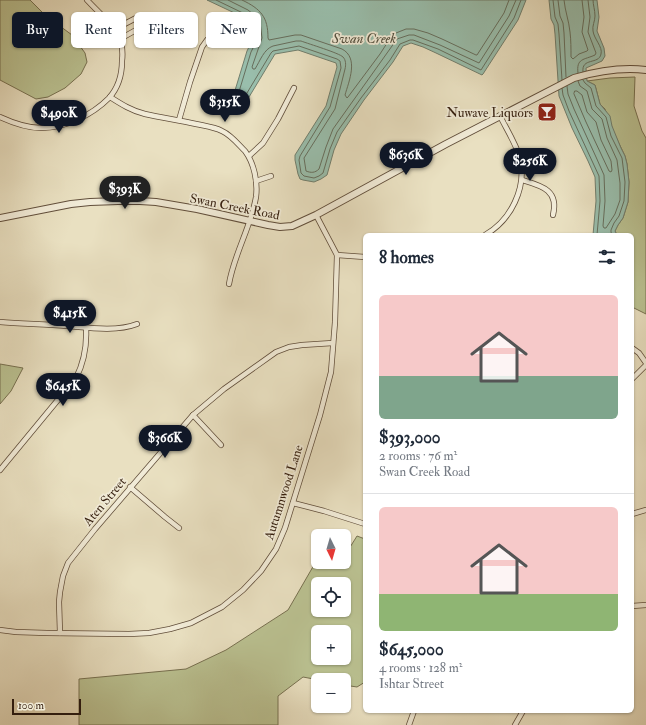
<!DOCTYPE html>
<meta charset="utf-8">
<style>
body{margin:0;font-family:"IM FELL Double Pica",serif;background:#f6f6f7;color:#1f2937;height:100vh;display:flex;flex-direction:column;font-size:15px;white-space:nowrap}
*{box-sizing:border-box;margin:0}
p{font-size:13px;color:#747a83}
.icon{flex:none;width:22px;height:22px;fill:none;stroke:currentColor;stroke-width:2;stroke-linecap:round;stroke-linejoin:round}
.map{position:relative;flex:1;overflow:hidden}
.drawer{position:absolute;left:363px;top:233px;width:271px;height:480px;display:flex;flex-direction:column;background:#fff;border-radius:6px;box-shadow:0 1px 3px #0004}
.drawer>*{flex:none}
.hud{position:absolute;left:12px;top:12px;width:291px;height:36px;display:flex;gap:8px}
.needle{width:26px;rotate:175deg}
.buttons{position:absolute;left:311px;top:529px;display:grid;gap:8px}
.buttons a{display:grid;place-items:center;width:40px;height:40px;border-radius:6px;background:#fff;box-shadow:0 1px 3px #0004;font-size:20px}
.scale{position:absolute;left:12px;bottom:10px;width:69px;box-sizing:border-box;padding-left:4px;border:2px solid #341e0e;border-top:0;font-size:11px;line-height:14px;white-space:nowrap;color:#341e0e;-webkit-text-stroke:3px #f1ebd7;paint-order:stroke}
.price{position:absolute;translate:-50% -34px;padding:0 9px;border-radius:14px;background:#111827;color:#fff;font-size:13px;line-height:26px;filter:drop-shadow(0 1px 2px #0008)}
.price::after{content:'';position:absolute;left:50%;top:24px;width:12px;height:9px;margin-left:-6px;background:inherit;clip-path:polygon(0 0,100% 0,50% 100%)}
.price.current{background:#222;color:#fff}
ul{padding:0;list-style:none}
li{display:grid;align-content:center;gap:8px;height:212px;padding:0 16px}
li+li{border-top:1px solid #e0e1e3}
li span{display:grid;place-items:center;height:124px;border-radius:6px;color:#555}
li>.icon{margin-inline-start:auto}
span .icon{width:72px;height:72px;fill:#fffc;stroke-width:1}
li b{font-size:17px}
h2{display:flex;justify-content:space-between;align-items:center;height:48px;padding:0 16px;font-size:17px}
.chip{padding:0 14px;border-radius:6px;background:#fff;box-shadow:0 1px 3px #0004;font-size:14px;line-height:36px}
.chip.current{background:#111827;color:#fff}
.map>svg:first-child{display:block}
</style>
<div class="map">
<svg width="646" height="725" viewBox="0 0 646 725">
<rect width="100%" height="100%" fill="#e9e0c1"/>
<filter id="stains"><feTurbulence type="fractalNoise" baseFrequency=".005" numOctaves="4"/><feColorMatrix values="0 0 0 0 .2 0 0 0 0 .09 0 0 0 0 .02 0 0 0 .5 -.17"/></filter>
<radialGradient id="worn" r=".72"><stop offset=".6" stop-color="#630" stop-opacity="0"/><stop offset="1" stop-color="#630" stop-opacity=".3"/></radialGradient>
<g fill="#bac191" stroke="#777050" fill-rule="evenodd">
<polygon points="0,0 30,0 45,15 72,35 85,53 87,62 81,74 65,88 48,97 36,99 0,80"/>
<polygon points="635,77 634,106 642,131 646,138 646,314 632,307 632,235 617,235 615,231 618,225 623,218 628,202 629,182 627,164 625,156 615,135 605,109 600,104 595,85 587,81 610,78"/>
<polygon points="0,364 23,368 11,391 0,404"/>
<path d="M357 536 365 539V682L357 687 344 685V680H319L303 677 278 696V725H79V679L186 669 226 650 288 610 318 558V562H344V552H347ZM318 584H344V610H318ZM318 632H344V658H318Z"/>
</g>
<g fill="#99beac" stroke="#717e6d">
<polygon points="207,0 526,0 518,20 483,74 482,75 436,53 423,47 411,43 403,46 393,62 364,100 341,134 334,150 327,175 321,179 314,182 303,180 300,179 298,174 295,160 295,155 326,106 337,67 336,63 298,50 275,54 246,102 243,104 234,100 233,97 247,51 252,41 253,36 251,25 243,17"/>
<polygon points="549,0 597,0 599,17 597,31 604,48 605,56 602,61 586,68 587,81 595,85 600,104 610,116 612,126 621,148 625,156 627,164 629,182 628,202 623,218 618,225 615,231 617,235 593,235 596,201 595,177 588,161 572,128 559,96 555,34 554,25 551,19"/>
</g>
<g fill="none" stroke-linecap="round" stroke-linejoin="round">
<g stroke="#666e5d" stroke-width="1">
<polyline points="216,0 245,14 254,22 255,24 257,36 256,42 251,52 238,95 239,98 242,99 244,98 271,53 273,51 299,46 337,59 340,61 341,68 330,107 300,156 299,160 301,173 304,176 314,178 319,176 323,173 330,149 337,132 361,98 390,60 400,44 410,40 413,40 438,49 481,70 514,18 521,0"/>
<path d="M228 0 248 10 258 18 260 22 262 38 252 67 253 69H255C260 61 264 49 273 46L296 41H301C309 44 339 53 343 57 346 60 346 65 345 69L335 109 304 158 306 171C311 173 315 173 319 169L326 147 333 129 397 39 409 35H414L440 45 479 63 509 16 516 0"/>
<path d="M242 0C261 9 268 17 268 38L269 40 295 35H301L342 49C359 58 349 81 345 95L347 98 348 97 380 54 391 37 396 33 406 29H414L428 33 442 39 476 55H477L504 13 509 0"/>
<polyline points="553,0 555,17 558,24 559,34 562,80"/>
<polyline points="558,0 560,16 563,23 564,33 566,77"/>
<path d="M564 0C565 11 569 21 570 32 571 40 571 49 571 57L573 59 579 54 587 51 588 50 582 32 584 17 582 0"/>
<path d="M583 72C581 57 599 65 601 54 603 47 594 39 593 31 592 26 595 21 595 16 595 10 593 5 593 0"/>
<path d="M578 73C576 58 584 60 595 55L596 53 588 32 590 17 588 0"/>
<polyline points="583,80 585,83 591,88 596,106 606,117 611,136 622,158 625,182 624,201 619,216 614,223 611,230 611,232 612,235"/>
<polyline points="567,86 568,94 574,109 596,157 604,175 605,201 603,226 604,228 606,228 615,214 620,200 620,183 617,160 607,138 602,119 592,109 587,91 580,86 578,81"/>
<polyline points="562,88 563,95 569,111 599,176 600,201 597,235"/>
<polygon points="575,91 577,91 582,95 587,112 596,122 601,140 611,161 612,170 611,172 609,171 586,122 574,94"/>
</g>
<g stroke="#614e3b" stroke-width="6">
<g id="minor">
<polyline points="115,29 136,18 141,16 143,18 146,24 136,30 120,39"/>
<path d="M110 97C121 104 132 111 145 114 162 118 179 120 196 124 205 126 214 127 222 131 231 135 238 144 245 151 254 163 258 182 256 197 251 227 234 254 229 284"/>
<path d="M0 117C13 123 26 128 41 128 66 128 92 115 109 98 118 88 122 74 122 61 123 53 122 44 119 37 113 24 97 11 87 0"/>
<polyline points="179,120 190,82 202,47 207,40"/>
<polyline points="249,156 263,143 278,119 294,88"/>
<path d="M522 180C542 186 559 190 553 215"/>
<polyline points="256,181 271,176"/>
<path d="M485 235C511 220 527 188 520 158 516 144 507 130 500 116"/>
<polyline points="337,255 365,257"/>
<path d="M0 322C22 324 45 324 67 326 90 328 116 332 137 324"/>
<polyline points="632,348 639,353 646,363"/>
<polyline points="632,379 646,365"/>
<polyline points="193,415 221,445"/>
<path d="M0 470 76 378C84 362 87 345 86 328"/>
<polyline points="130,487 165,517 179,528"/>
<polyline points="293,503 324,511 365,524"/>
<polyline points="632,514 646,510"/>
<polyline points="632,606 646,605"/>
<polyline points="0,630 16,632 47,633 129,634 149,633 170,629 191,623 222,607 243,590 261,571 276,549 285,528 320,415 331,372 335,322 337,255 316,215"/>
<polyline points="60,633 59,602 60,592 63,576 68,563 95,529 193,415 224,389 276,352 289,347 302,345 333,343"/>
<polyline points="409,725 414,711"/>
<polyline points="515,725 523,711"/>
</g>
</g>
<g stroke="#614e3b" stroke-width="8">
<path id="tertiary" d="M0 218 71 204 90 202 118 201H140L156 202 197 209 268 225 280 227 292 226 316 215 446 144 574 78C598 71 621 67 646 70"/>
</g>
<use href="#minor" stroke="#f1ebd7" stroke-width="4.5"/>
<use href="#tertiary" stroke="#f1ebd7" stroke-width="6"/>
</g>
<defs>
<g id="bar-square" transform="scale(1)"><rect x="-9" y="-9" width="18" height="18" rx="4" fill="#8f2418" stroke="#f1ebd7"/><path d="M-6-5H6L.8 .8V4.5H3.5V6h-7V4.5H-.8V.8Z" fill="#fff"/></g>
</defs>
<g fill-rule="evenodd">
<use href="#bar-square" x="547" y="112"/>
</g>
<g text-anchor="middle" stroke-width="3.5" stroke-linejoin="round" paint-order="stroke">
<g font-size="13" fill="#341e0e" stroke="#f1ebd7" text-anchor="end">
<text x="533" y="117">Nuwave Liquors</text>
</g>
<g font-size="13" fill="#341e0e" stroke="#f1ebd7">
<text transform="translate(235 206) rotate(11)" y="5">Swan Creek Road</text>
<text transform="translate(283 492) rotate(-72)" y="5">Autumnwood Lane</text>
<text transform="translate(104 501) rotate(-50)" y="5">Aten Street</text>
</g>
<g font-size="14" font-style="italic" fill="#524e3d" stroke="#f1ebd7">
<text x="364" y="43">Swan Creek</text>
</g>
</g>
<rect width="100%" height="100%" filter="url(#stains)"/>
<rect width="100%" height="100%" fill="url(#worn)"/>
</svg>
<div class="buttons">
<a><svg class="needle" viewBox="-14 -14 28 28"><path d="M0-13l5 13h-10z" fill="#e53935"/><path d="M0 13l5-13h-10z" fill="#747a83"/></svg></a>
<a><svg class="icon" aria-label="locate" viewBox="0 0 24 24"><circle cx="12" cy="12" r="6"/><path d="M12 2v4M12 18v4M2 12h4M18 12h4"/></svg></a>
<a>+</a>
<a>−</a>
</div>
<div class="scale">100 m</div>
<b class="price" style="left:225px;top:123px">$315K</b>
<b class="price" style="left:59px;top:134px">$490K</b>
<b class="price" style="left:406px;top:176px">$636K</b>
<b class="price" style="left:530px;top:182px">$256K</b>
<b class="price current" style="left:125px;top:210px">$393K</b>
<b class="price" style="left:70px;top:334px">$415K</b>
<b class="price" style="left:63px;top:407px">$645K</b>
<b class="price" style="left:165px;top:459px">$366K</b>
<div class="hud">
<a class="chip current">Buy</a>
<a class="chip">Rent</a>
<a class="chip">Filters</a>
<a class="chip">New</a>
</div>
<section class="drawer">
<h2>8 homes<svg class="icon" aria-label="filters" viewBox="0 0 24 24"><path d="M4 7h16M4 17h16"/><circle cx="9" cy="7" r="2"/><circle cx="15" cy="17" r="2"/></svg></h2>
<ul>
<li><span style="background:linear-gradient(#f6c9c9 65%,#7fa58c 0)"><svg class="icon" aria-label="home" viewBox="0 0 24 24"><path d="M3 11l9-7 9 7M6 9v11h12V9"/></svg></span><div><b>$393,000</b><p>2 rooms · 76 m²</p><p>Swan Creek Road</p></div></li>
<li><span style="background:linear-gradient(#f6c9c9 70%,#8fb573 0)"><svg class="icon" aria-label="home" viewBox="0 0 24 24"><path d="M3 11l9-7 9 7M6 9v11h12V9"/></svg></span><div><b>$645,000</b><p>4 rooms · 128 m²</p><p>Ishtar Street</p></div></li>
</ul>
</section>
</div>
